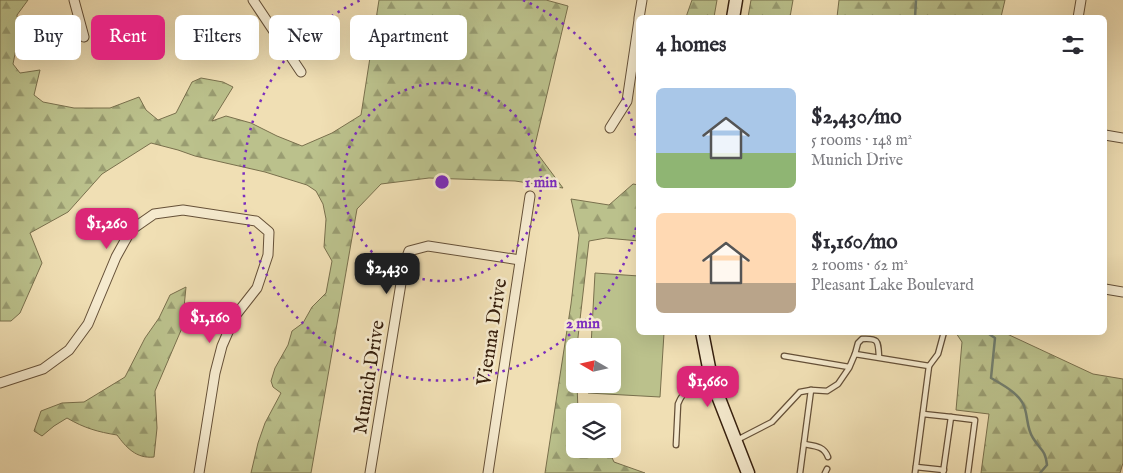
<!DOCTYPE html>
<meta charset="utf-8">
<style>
body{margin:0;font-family:"IM FELL English",serif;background:#f2f2f3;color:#2b2b33;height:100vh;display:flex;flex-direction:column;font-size:19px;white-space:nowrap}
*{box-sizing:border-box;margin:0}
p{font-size:16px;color:#7c7c81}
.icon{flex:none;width:28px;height:28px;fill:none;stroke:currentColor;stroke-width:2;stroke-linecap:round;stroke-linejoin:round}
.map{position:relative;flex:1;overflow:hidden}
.drawer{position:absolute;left:636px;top:15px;width:471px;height:320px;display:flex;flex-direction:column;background:#fff;border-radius:8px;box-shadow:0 5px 20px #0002}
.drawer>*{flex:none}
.top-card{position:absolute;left:15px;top:15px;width:475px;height:45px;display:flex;gap:10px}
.needle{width:32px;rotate:279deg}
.fabs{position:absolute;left:566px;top:338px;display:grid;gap:10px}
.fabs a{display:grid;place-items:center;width:55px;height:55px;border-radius:8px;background:#fff;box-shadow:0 5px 20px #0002;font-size:25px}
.price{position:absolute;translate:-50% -42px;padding:0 11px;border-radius:10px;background:#db2777;color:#fff;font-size:16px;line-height:32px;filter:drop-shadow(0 1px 2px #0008)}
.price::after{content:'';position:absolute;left:50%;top:30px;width:15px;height:11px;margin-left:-8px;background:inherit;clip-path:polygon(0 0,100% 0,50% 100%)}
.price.on{background:#222;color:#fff}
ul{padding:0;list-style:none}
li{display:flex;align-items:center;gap:15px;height:125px;padding:0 20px}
li span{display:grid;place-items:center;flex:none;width:140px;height:100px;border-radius:8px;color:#555}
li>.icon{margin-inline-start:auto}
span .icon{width:60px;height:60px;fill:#fffc;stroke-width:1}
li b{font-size:21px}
h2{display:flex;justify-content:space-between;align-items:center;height:60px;padding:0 20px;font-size:21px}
.chip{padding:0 18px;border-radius:8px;background:#fff;box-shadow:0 5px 20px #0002;font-size:18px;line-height:45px}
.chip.on{background:#db2777;color:#fff}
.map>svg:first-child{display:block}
</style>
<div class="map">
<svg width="1123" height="473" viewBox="0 0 1123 473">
<defs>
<pattern id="forest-firs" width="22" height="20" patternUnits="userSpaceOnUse" patternTransform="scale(1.25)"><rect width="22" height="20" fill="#bbc18c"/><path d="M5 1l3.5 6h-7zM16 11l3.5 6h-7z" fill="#999c71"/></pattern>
</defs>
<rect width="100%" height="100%" fill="#f0dfb4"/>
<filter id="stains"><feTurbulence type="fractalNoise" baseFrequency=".004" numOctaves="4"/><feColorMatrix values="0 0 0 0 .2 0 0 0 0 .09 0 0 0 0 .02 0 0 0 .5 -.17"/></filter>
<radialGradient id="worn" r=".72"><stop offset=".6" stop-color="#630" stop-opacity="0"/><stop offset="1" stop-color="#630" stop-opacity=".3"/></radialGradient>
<g fill="url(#forest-firs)" stroke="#79704d">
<polygon points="0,0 28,0 17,15 18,39 13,64 20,73 40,70 34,95 43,102 74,108 110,108 139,97 146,110 158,120 176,113 192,82 201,78 223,82 233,87 212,121 226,116 251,123 277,136 302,146 332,133 361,115 379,0 546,0 568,6 534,149 563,188 515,181 429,178 381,184 357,209 311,473 251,473 258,443 265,423 281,393 273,387 271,381 275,368 288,345 292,331 303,323 312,307 326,293 332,261 324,247 326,219 323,204 316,191 307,185 265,172 195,156 178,150 151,143 102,174 68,212 30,233 42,263 20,313 11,321 0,321"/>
<polygon points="692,0 717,0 714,17 686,17"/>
<polygon points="751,0 793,0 790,17 748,17"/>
<polygon points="839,0 1005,0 1001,17 837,17"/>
<polygon points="633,184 639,185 639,241 606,238 589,241 577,346 575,346 575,384 577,384 578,411 575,411 575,449 608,449 614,462 645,473 545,473 571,304 579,235 571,199 609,205"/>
<path d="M186 287 182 328 155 391 157 428 154 457C136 459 126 447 117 435 98 432 84 428 67 418L54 426 42 436 34 431 41 411 62 403 84 402 125 377 145 338 159 318 170 295Z"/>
<polygon points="956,333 1005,333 1093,374 1123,379 1123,463 1120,473 981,473 989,414 956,410 962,342"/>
</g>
<polygon fill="#bbc18c" stroke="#79704d" points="595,273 639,276 639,332 664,333 660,397 588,393 589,384 612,384 612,346 591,346"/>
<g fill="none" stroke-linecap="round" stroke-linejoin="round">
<g stroke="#727e6e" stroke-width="2.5">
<polyline points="915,18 916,0"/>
<path d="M986 332 995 338 991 378C1003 385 1021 394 1025 409 1028 419 1027 429 1033 438 1041 451 1045 449 1047 465L1040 473"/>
</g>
<g stroke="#655038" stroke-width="7">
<g id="lane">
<path d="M855 354 858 343 862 339C879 338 878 341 879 357"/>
<polyline points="784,356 849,367"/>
<polyline points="929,366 938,354 944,332"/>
<polyline points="923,414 951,417"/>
<polyline points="737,440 772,422 800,392 811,390 827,391 838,384 849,368 855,354 929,366 915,473"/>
<path d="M804 444C815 446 824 446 828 457"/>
<path d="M676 445 678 404C684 388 695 384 710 379"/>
<polyline points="916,467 944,470"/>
<polyline points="800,473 811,390"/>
<polyline points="825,473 827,469"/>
<polyline points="943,473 951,417 975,420 968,473"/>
</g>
</g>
<g stroke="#655038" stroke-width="11">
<g id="street">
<polyline points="74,0 84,37"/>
<polyline points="253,0 301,72"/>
<polyline points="639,18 642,0"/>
<polyline points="1078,18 1081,0"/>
<polyline points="610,128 627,101 639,20"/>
<polyline points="1105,135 1123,138"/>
<polyline points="1105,289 1123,292"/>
<polyline points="0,383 43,369 69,350 88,324 116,257 131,230 154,214 183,210 256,221 269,232 268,255 257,288 235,316 222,346 215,373 199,473"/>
<polyline points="370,473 404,265 409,251 428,246 520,260"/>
<polyline points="488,473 530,196"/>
</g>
</g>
<g stroke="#37200e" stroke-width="15">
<g id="secondary">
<polyline points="733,18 736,0"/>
<polyline points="702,332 711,378 748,473"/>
</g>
</g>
<use href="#lane" stroke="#f5eace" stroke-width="4.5"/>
<use href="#street" stroke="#f5eace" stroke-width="9"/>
<use href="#secondary" stroke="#f5eace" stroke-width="12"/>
</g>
<g fill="none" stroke="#7b2cbf" stroke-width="2.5" stroke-dasharray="2.5 5">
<circle cx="442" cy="182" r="99"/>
<path d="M639 213A199 199 0 1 1 361 0M523 0A199 199 0 0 1 639 151"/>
</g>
<g text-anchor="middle" stroke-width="5" stroke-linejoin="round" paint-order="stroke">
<g font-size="20" fill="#37200e" stroke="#f5eace">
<text transform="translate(491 332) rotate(-81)" y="7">Vienna Drive</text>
<text transform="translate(368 377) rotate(-81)" y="7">Munich Drive</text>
</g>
</g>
<circle cx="442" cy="182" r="8" fill="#7b2cbf" stroke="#f5eace" stroke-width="2.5"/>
<g font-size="15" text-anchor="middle" font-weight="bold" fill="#7b2cbf" stroke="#f5eace" stroke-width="5" stroke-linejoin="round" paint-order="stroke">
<text x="541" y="187">1 min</text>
<text x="583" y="328">2 min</text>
</g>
<rect width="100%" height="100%" filter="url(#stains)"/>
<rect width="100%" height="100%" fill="url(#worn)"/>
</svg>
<div class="fabs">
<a><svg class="needle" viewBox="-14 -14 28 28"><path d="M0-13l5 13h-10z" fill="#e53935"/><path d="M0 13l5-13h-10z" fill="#7c7c81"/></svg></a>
<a><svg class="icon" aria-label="layers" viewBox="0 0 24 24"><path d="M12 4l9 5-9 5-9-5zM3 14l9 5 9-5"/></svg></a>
</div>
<b class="price" style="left:107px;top:250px">$1,260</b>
<b class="price on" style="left:387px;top:295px">$2,430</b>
<b class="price" style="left:210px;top:344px">$1,160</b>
<b class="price" style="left:708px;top:408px">$1,660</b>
<div class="top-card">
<a class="chip">Buy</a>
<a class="chip on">Rent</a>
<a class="chip">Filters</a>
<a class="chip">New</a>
<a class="chip">Apartment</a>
</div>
<section class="drawer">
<h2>4 homes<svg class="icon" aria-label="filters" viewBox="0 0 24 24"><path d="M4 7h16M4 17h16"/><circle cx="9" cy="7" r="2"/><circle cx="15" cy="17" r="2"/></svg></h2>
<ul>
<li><span style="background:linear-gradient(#a9c7e8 65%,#8fb573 0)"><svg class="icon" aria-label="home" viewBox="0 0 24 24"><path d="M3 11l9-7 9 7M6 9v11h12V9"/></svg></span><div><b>$2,430/mo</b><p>5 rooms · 148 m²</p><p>Munich Drive</p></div></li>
<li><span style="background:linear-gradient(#ffd9b3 70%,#b9a48a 0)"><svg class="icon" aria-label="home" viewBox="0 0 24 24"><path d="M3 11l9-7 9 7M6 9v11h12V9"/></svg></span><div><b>$1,160/mo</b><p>2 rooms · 62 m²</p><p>Pleasant Lake Boulevard</p></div></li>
</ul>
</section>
</div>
